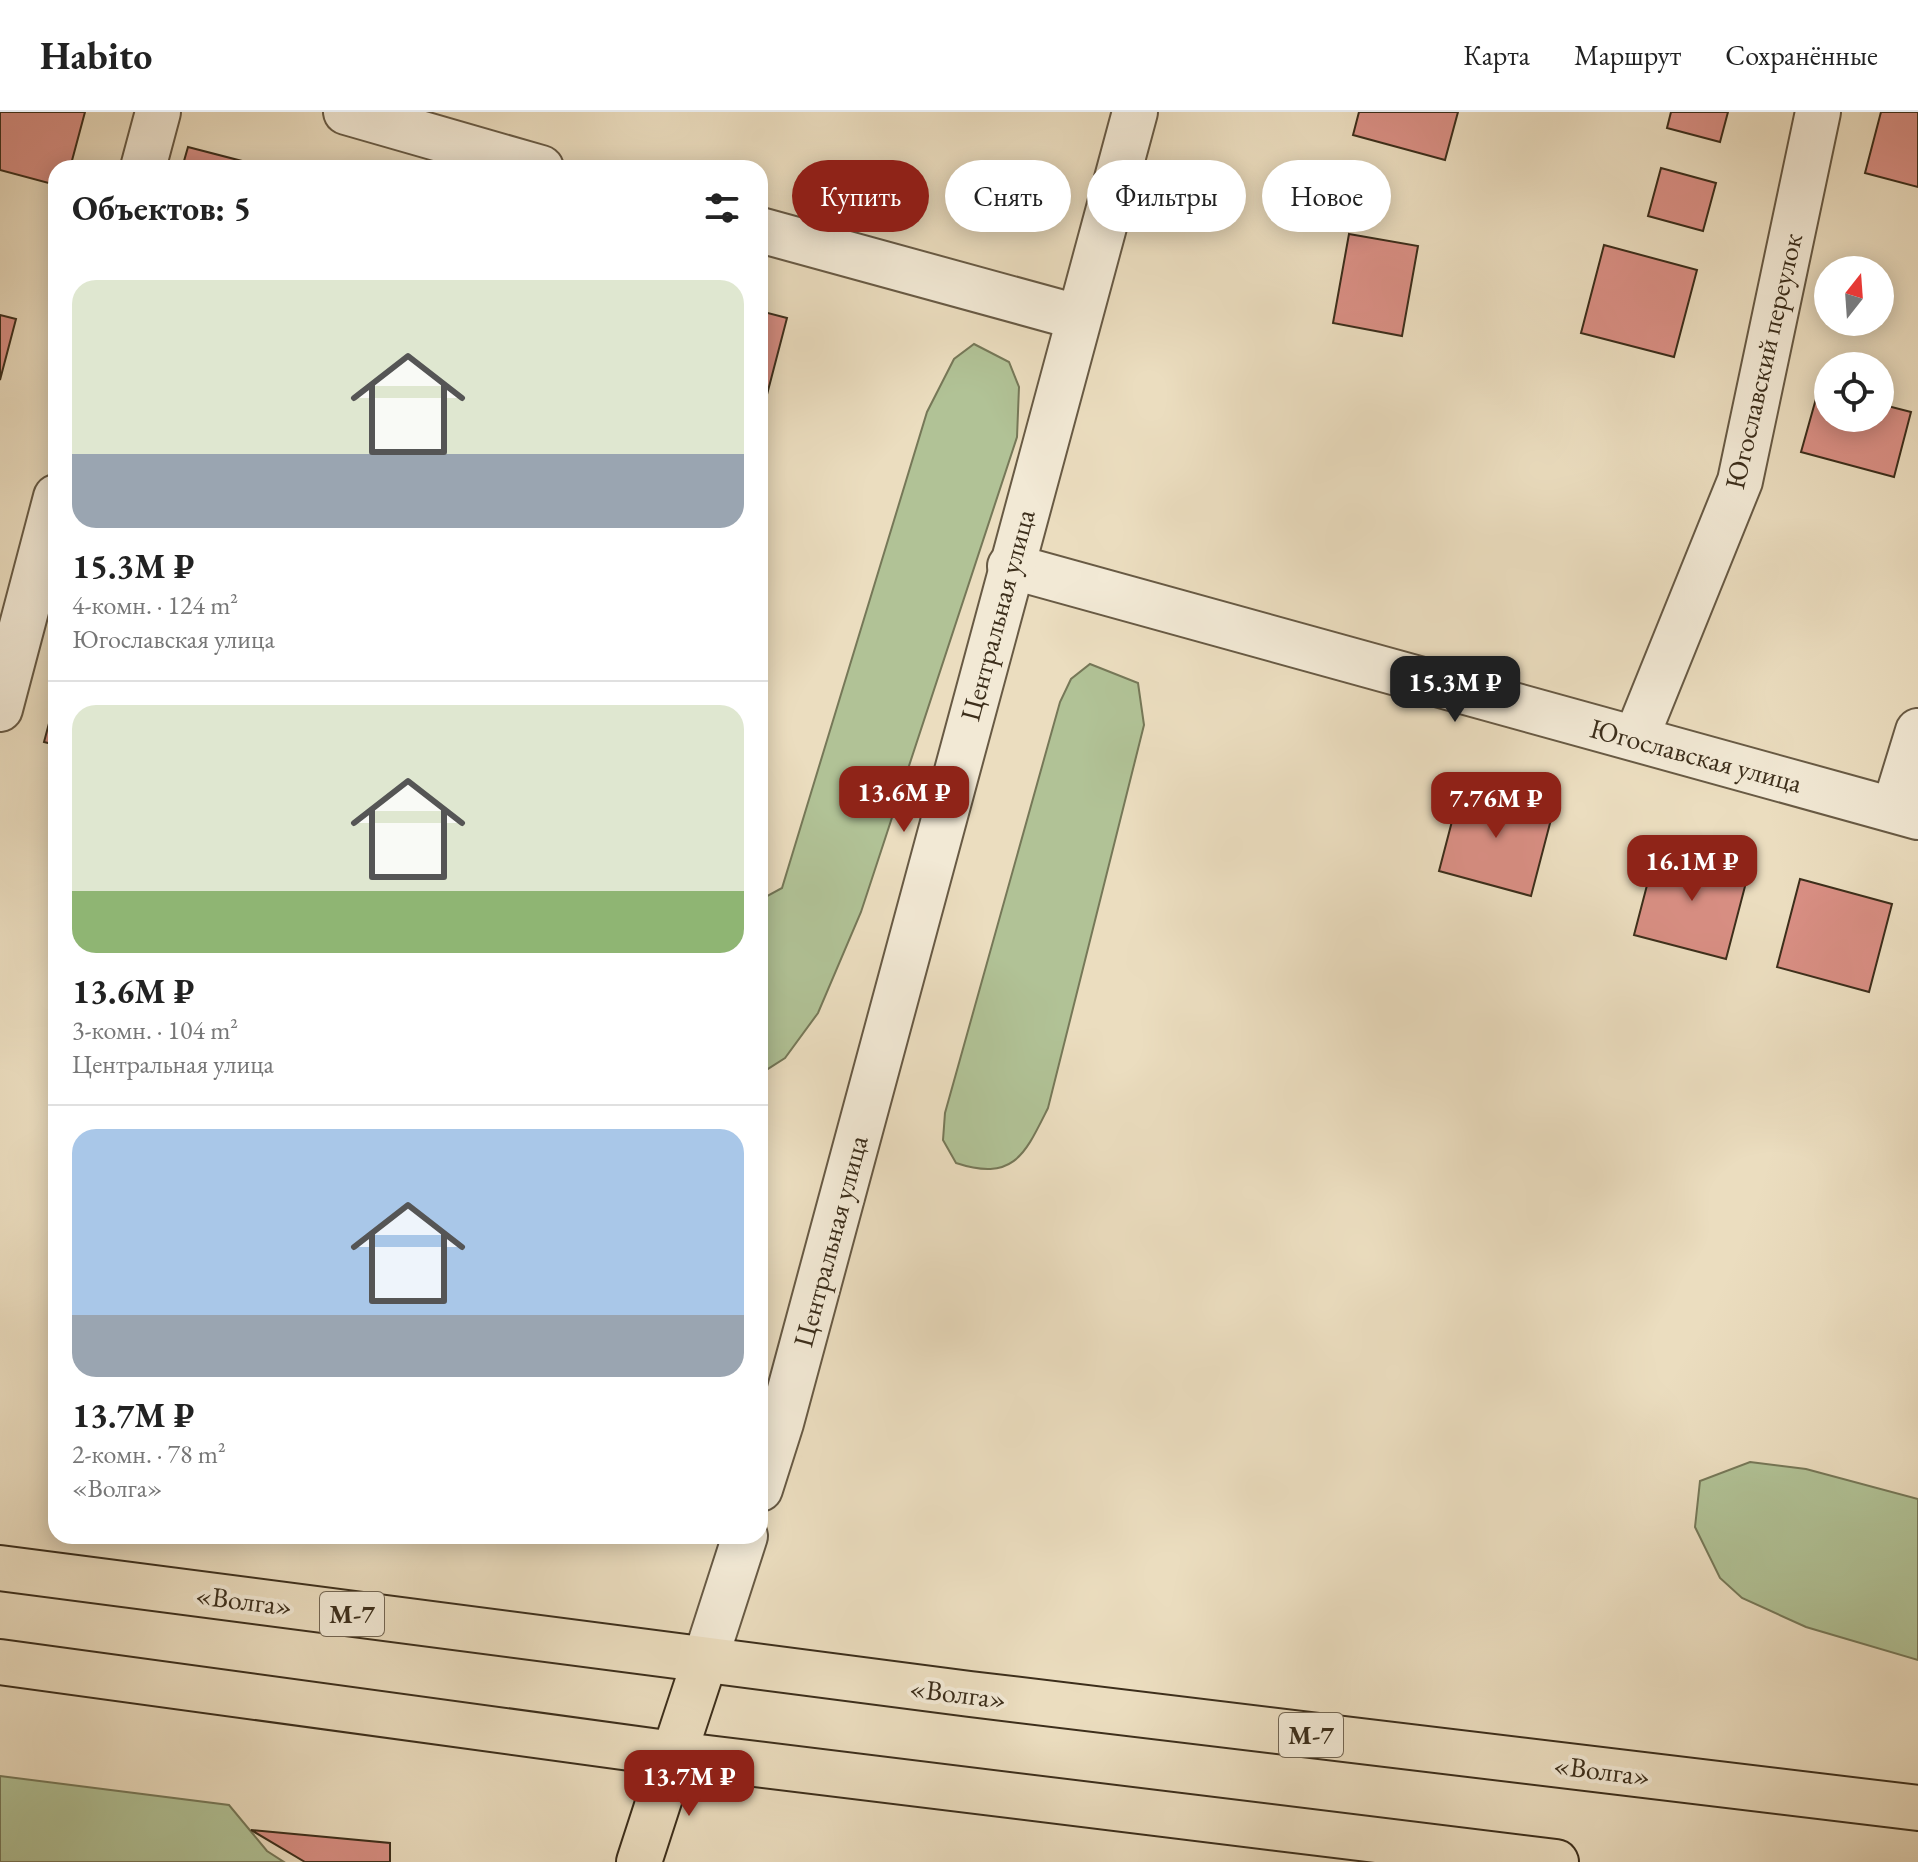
<!DOCTYPE html>
<html lang="ru">
<meta charset="utf-8">
<style>
body{margin:0;font-family:"EB Garamond",serif;background:#f2f2f2;color:#222;height:100vh;display:flex;flex-direction:column;font-size:30px;white-space:nowrap}
*{box-sizing:border-box;margin:0}
p{font-size:26px;color:#767676}
.icon{flex:none;width:44px;height:44px;fill:none;stroke:currentColor;stroke-width:2;stroke-linecap:round;stroke-linejoin:round}
.map{position:relative;flex:1;overflow:hidden}
.side{position:absolute;left:48px;top:48px;width:720px;height:1384px;display:flex;flex-direction:column;background:#fff;border-radius:24px;box-shadow:0 4px 20px #0003}
.side>*{flex:none}
.top-card{position:absolute;left:792px;top:48px;width:760px;height:72px;display:flex;gap:16px}
.needle{width:52px;rotate:17deg}
.tools{position:absolute;left:1814px;top:144px;display:grid;gap:16px}
.tools a{display:grid;place-items:center;width:80px;height:80px;border-radius:50%;background:#fff;box-shadow:0 4px 20px #0003;font-size:40px}
.price{position:absolute;translate:-50% -68px;padding:0 18px;border-radius:16px;background:#8f2418;color:#fff;font-size:26px;line-height:52px;filter:drop-shadow(0 2px 4px #0008)}
.price::after{content:'';position:absolute;left:50%;top:48px;width:24px;height:18px;margin-left:-12px;background:inherit;clip-path:polygon(0 0,100% 0,50% 100%)}
.price.current{background:#222;color:#fff}
ul{padding:0;list-style:none}
li{display:grid;align-content:center;gap:16px;height:424px;padding:0 24px}
li+li{border-top:2px solid #e0e0e0}
li span{display:grid;place-items:center;height:248px;border-radius:24px;color:#555}
li>.icon{margin-inline-start:auto}
span .icon{width:144px;height:144px;fill:#fffc;stroke-width:1}
li b{font-size:34px}
h2{display:flex;justify-content:space-between;align-items:center;height:96px;padding:0 24px;font-size:34px}
.chip{padding:0 28px;border-radius:36px;background:#fff;box-shadow:0 4px 20px #0003;font-size:28px;line-height:72px}
.chip.current{background:#8f2418;color:#fff}
header{display:flex;align-items:center;gap:48px;box-sizing:border-box;height:112px;padding:0 40px;background:#fff;border-bottom:2px solid #e0e0e0}
header strong{font-size:38px}
nav{display:flex;gap:44px;margin-inline-start:auto;font-size:28px}
.map>svg:first-child{display:block}
</style>
<header>
<strong>Habito</strong>
<nav><a>Карта</a><a>Маршрут</a><a>Сохранённые</a></nav>
</header>
<div class="map">
<svg width="1918" height="1750" viewBox="0 0 1918 1750">
<rect width="100%" height="100%" fill="#ebddbf"/>
<filter id="stains"><feTurbulence type="fractalNoise" baseFrequency=".0025" numOctaves="4"/><feColorMatrix values="0 0 0 0 .2 0 0 0 0 .09 0 0 0 0 .02 0 0 0 .5 -.17"/></filter>
<radialGradient id="worn" r=".72"><stop offset=".6" stop-color="#630" stop-opacity="0"/><stop offset="1" stop-color="#630" stop-opacity=".3"/></radialGradient>
<g fill="#b1c296" stroke="#767858" stroke-width="2">
<polygon points="974,232 1009,250 1019,275 1017,325 861,800 818,901 785,946 760,962 760,788 782,776 927,300 954,247"/>
<path d="M1090 552 1138 571 1144 613 1048 996C1025 1042 1014 1070 956 1051L943 1028 945 1001 1060 590 1071 567Z"/>
<polygon points="1750,1350 1806,1357 1918,1387 1918,1548 1806,1515 1742,1486 1720,1466 1695,1415 1700,1369"/>
<polygon points="0,1664 229,1693 267,1739 284,1750 0,1750"/>
</g>
<g fill="#d98f84" stroke="#3c2e1b" stroke-width="2">
<polygon points="0,0 85,0 70,56 56,56 56,73 0,58"/>
<polygon points="1359,0 1458,0 1445,48 1353,23"/>
<polygon points="1671,0 1728,0 1720,30 1667,16"/>
<polygon points="1881,0 1918,0 1918,75 1865,61"/>
<polygon points="188,35 269,56 182,56"/>
<polygon points="1661,56 1716,71 1703,119 1648,104"/>
<polygon points="1349,122 1418,134 1402,224 1333,211"/>
<polygon points="1604,133 1697,158 1674,245 1581,221"/>
<polygon points="760,199 787,206 764,294 760,293"/>
<polygon points="0,203 16,207 0,268"/>
<polygon points="1819,276 1828,278 1828,306 1880,306 1880,292 1911,300 1894,365 1801,340"/>
<polygon points="56,585 56,633 44,630"/>
<polygon points="1462,671 1554,696 1531,784 1439,759"/>
<polygon points="1657,735 1749,759 1726,847 1634,823"/>
<polygon points="1800,767 1892,792 1869,880 1777,855"/>
<polygon points="251,1718 390,1731 390,1750 305,1750"/>
</g>
<g fill="none" stroke-linecap="round" stroke-linejoin="round">
<g stroke="#685a44" stroke-width="48">
<g id="minor">
<polyline points="346,0 541,56"/>
<polyline points="143,56 158,0"/>
<polyline points="760,118 1077,205"/>
<polyline points="1010,454 1918,705"/>
<polyline points="0,597 56,385"/>
<polyline points="1636,626 1740,369 1818,0"/>
<polyline points="1894,697 1918,619"/>
<polyline points="760,1377 781,1311 1135,0"/>
<polyline points="705,1548 745,1424"/>
</g>
</g>
<g stroke="#3c2e1b" stroke-width="48">
<polyline id="major" points="639,1750 674,1642"/>
</g>
<g stroke="#3c2e1b" stroke-width="48">
<g id="highway">
<polyline points="0,1456 970,1582 1918,1696"/>
<polyline points="0,1550 674,1642 1556,1750"/>
<polyline points="674,1642 705,1548"/>
</g>
</g>
<use href="#minor" stroke="#f2e9d5" stroke-width="44"/>
<use href="#major" stroke="#ebddbf" stroke-width="44"/>
<use href="#highway" stroke="#ebddbf" stroke-width="44"/>
</g>
<g text-anchor="middle" stroke-width="8" stroke-linejoin="round" paint-order="stroke">
<g fill="#f2e9d5" stroke="#736653" stroke-width="2">
<rect x="320" y="1480" width="64" height="44" rx="6"/>
<rect x="1279" y="1601" width="64" height="44" rx="6"/>
</g>
<g font-size="26" font-weight="bold" fill="#3c2e1b">
<text x="352" y="1511">М-7</text>
<text x="1311" y="1632">М-7</text>
</g>
<g font-size="28" fill="#3c2e1b" stroke="#f2e9d5">
<text transform="translate(1763 249) rotate(-77)" y="10">Югославский переулок</text>
<text transform="translate(997 503) rotate(-75)" y="10">Центральная улица</text>
<text transform="translate(1696 643) rotate(15)" y="10">Югославская улица</text>
<text transform="translate(830 1129) rotate(-75)" y="10">Центральная улица</text>
<text transform="translate(244 1488) rotate(7)" y="10">«Волга»</text>
<text transform="translate(958 1581) rotate(7)" y="10">«Волга»</text>
<text transform="translate(1602 1658) rotate(7)" y="10">«Волга»</text>
</g>
</g>
<rect width="100%" height="100%" filter="url(#stains)"/>
<rect width="100%" height="100%" fill="url(#worn)"/>
</svg>
<div class="tools">
<a><svg class="needle" viewBox="-14 -14 28 28"><path d="M0-13l5 13h-10z" fill="#e53935"/><path d="M0 13l5-13h-10z" fill="#767676"/></svg></a>
<a><svg class="icon" aria-label="locate" viewBox="0 0 24 24"><circle cx="12" cy="12" r="6"/><path d="M12 2v4M12 18v4M2 12h4M18 12h4"/></svg></a>
</div>
<b class="price current" style="left:1455px;top:612px">15.3M ₽</b>
<b class="price" style="left:904px;top:722px">13.6M ₽</b>
<b class="price" style="left:1496px;top:728px">7.76M ₽</b>
<b class="price" style="left:1692px;top:791px">16.1M ₽</b>
<b class="price" style="left:689px;top:1706px">13.7M ₽</b>
<div class="top-card">
<a class="chip current">Купить</a>
<a class="chip">Снять</a>
<a class="chip">Фильтры</a>
<a class="chip">Новое</a>
</div>
<section class="side">
<h2>Объектов: 5<svg class="icon" aria-label="filters" viewBox="0 0 24 24"><path d="M4 7h16M4 17h16"/><circle cx="9" cy="7" r="2"/><circle cx="15" cy="17" r="2"/></svg></h2>
<ul>
<li><span style="background:linear-gradient(#dfe7d0 70%,#9aa5b1 0)"><svg class="icon" aria-label="home" viewBox="0 0 24 24"><path d="M3 11l9-7 9 7M6 9v11h12V9"/></svg></span><div><b>15.3M ₽</b><p>4-комн. · 124 m²</p><p>Югославская улица</p></div></li>
<li><span style="background:linear-gradient(#dfe7d0 75%,#8fb573 0)"><svg class="icon" aria-label="home" viewBox="0 0 24 24"><path d="M3 11l9-7 9 7M6 9v11h12V9"/></svg></span><div><b>13.6M ₽</b><p>3-комн. · 104 m²</p><p>Центральная улица</p></div></li>
<li><span style="background:linear-gradient(#a9c7e8 75%,#9aa5b1 0)"><svg class="icon" aria-label="home" viewBox="0 0 24 24"><path d="M3 11l9-7 9 7M6 9v11h12V9"/></svg></span><div><b>13.7M ₽</b><p>2-комн. · 78 m²</p><p>«Волга»</p></div></li>
</ul>
</section>
</div>
